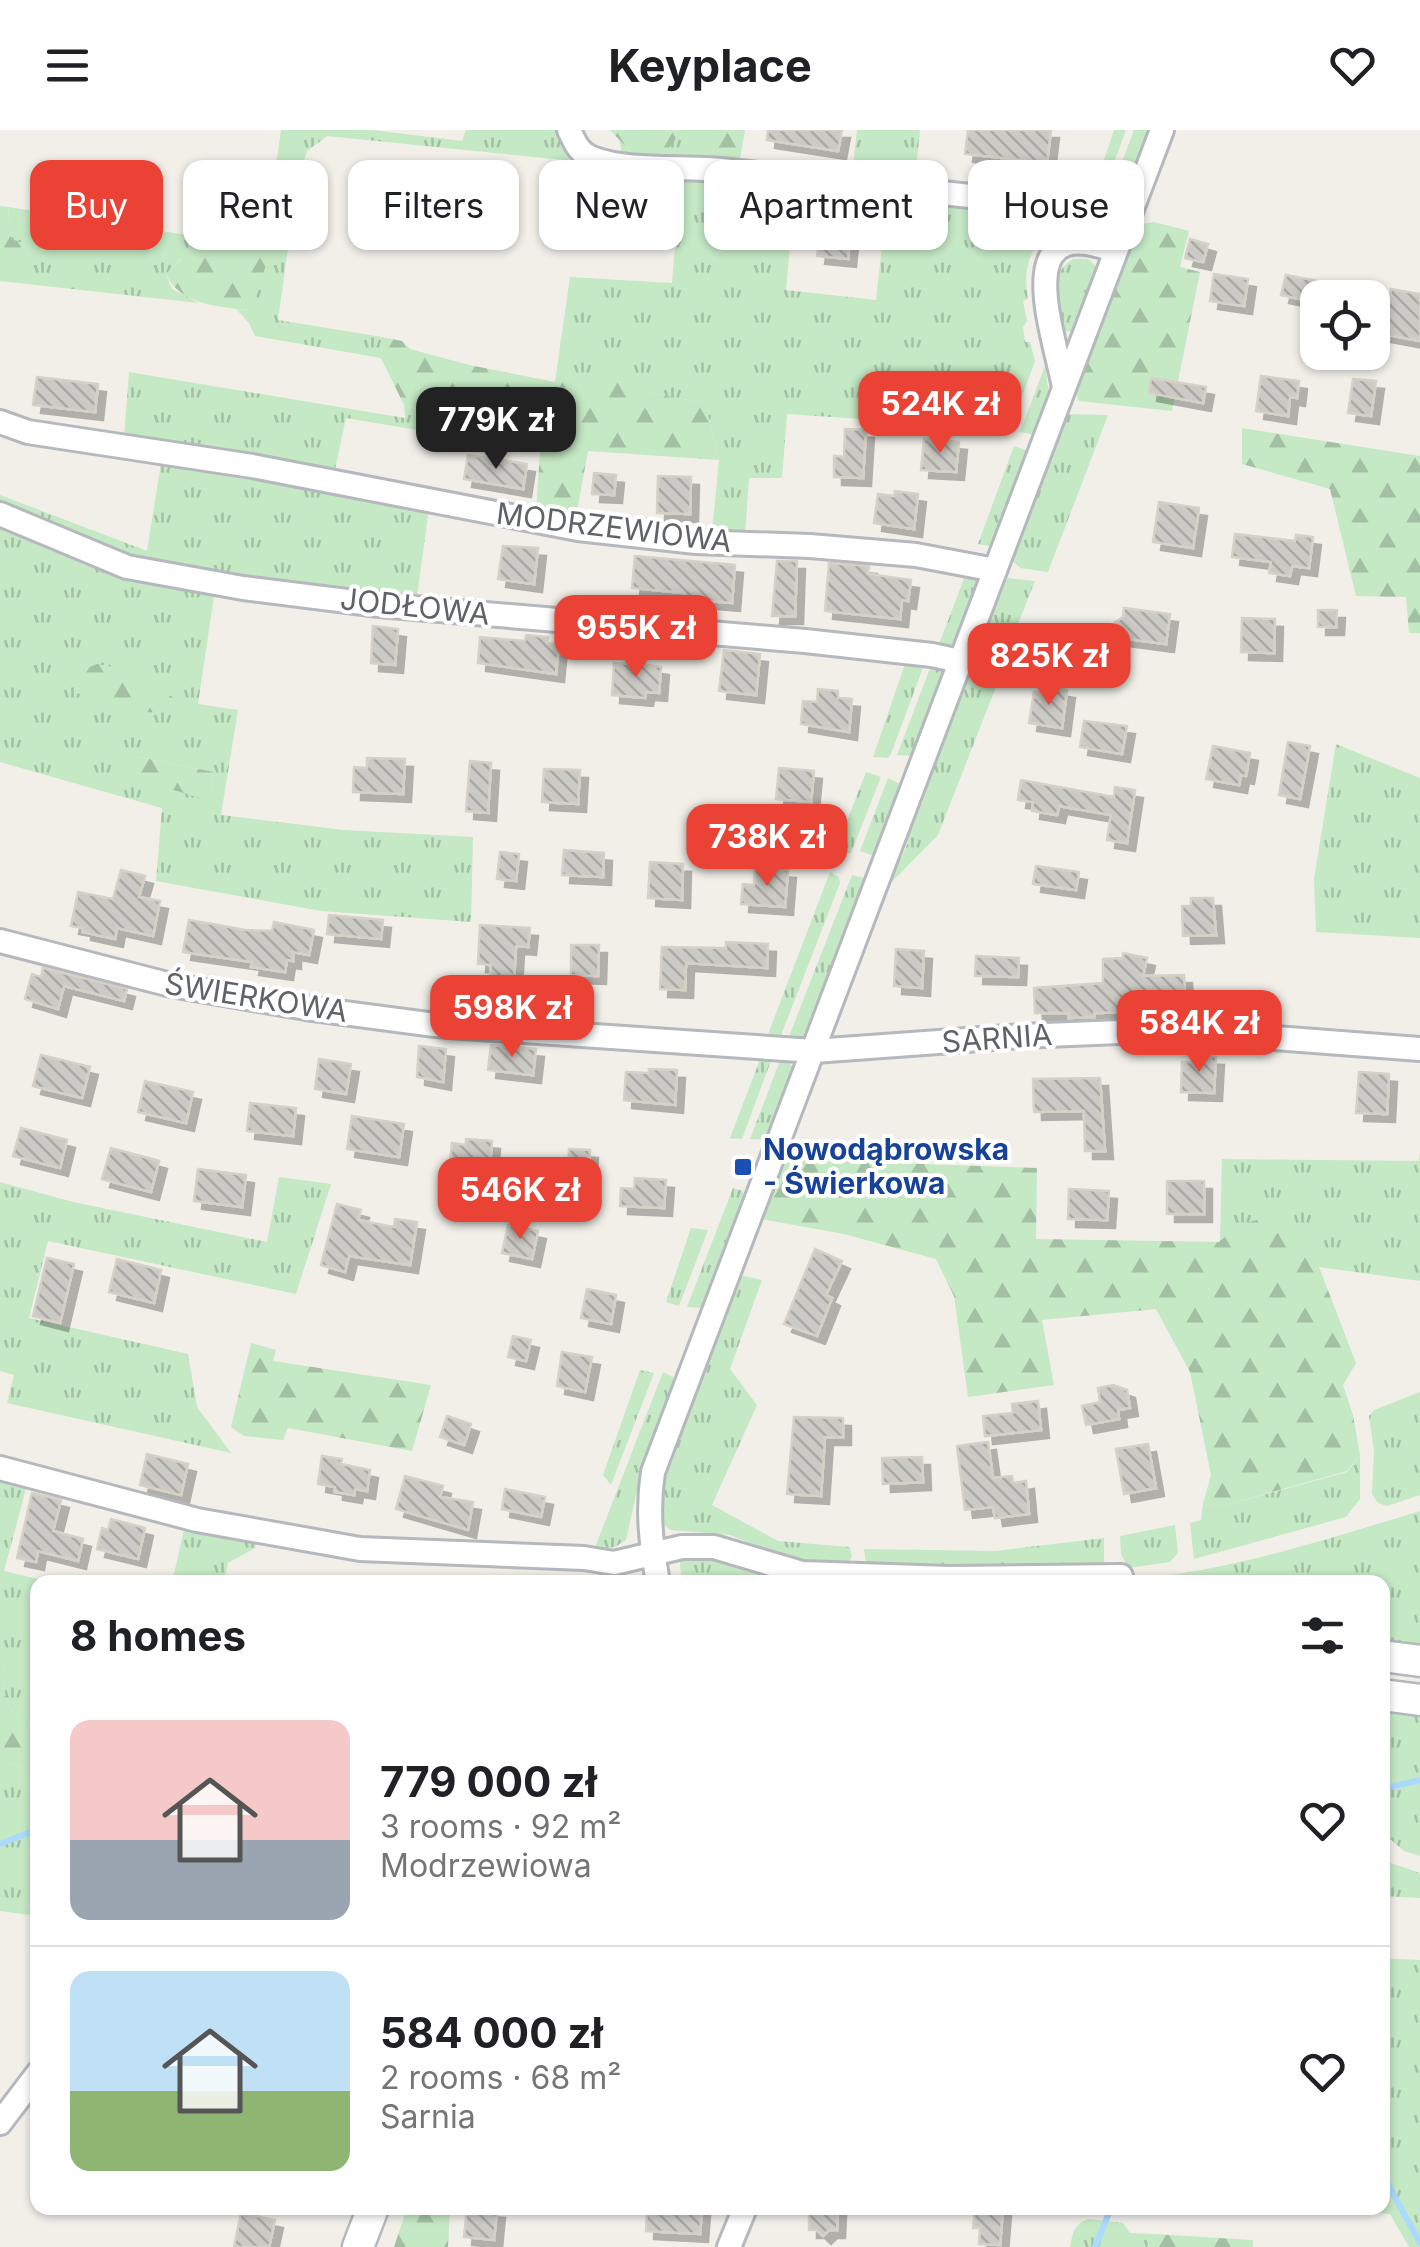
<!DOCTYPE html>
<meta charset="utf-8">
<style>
body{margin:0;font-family:Inter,sans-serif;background:#f2f2f2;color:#202124;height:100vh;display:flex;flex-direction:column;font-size:38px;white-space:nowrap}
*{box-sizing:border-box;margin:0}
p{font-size:32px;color:#757577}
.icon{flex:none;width:55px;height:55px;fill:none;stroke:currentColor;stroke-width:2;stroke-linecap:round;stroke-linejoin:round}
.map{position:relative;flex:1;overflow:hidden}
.sheet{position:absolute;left:30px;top:1445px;width:1360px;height:640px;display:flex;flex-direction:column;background:#fff;border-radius:20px;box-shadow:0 2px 8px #0004}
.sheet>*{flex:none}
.banner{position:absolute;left:30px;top:30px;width:1360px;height:90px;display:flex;gap:20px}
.buttons{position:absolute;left:1300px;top:150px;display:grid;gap:20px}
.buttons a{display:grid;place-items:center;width:90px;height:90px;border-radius:20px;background:#fff;box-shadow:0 2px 8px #0004;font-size:50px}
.price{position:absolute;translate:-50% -85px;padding:0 22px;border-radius:20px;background:#ea4335;color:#fff;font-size:32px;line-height:65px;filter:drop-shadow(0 2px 5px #0008)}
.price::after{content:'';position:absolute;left:50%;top:60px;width:30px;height:22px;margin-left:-15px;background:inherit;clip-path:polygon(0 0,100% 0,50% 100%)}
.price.on{background:#222;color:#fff}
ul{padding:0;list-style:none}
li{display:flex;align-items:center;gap:30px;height:250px;padding:0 40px}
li+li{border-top:2px solid #e0e0e0}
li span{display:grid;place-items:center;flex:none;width:280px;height:200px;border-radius:20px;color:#555}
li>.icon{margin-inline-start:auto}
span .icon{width:120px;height:120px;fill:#fffc;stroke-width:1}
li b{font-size:42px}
h2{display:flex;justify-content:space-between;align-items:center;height:120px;padding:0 40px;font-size:42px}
.pill{padding:0 35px;border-radius:20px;background:#fff;box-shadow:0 2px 8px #0004;font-size:35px;line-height:90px}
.pill.on{background:#ea4335;color:#fff}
header{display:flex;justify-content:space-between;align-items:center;height:130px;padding:0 40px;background:#fff;font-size:45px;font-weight:700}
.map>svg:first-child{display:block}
</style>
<header><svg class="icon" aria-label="menu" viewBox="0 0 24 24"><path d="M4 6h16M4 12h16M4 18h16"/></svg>Keyplace<svg class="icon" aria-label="heart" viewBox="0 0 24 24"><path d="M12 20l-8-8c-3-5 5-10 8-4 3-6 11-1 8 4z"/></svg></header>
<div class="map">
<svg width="1420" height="2117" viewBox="0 0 1420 2117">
<defs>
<pattern id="grass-tufts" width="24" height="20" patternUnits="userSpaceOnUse" patternTransform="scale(2.5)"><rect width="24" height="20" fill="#c5e8c5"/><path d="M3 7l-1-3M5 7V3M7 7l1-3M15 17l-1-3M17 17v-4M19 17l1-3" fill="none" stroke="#a3c0a4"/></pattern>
<pattern id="forest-firs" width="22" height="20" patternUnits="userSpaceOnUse" patternTransform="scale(2.5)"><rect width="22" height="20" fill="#c5e8c5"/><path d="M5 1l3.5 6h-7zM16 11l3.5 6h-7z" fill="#a3c0a4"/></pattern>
<pattern id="building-back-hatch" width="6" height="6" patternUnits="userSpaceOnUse" patternTransform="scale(2.5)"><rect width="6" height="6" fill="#cccac5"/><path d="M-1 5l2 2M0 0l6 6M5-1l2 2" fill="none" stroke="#a9a8a4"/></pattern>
<filter id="shadow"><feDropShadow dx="8" dy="8" stdDeviation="0" flood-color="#0004"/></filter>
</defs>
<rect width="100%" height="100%" fill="#f1efe8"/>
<g fill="url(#grass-tufts)" fill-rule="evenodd">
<polygon points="281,0 372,0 462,11 466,0 562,0 583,32 327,6 307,21 297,54 278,190 382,207 381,228 255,206 249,193 236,179 251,181 180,129 166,145 172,159 199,173 0,151 0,141 44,125 11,109 8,77 219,110 235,99 237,86 268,91"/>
<path d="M678 0H726C722 14 707 15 702 32L622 28 620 11 630 21 674 13Z"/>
<polygon points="857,0 920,0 915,51 852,45"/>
<polygon points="1114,0 1126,0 1100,71 1091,69"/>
<polygon points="1134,0 1152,0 1121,80 1106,74"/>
<path d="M681 43 796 52 786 160 876 170 888 62 1095 85 1091 92C1045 98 1019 119 1028 169L1023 171 1027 191 1023 197 1025 212H1030L1035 231 1010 299 787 284 782 348H749L745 405 712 402 719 330 705 273 645 262 616 250 555 252 570 147 672 153Z"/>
<path d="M1073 129H1088L1098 138 1076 203 1062 200C1057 173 1046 146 1073 129Z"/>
<polygon points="1045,236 1049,264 1036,305 1020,302"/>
<polygon points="129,242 405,288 404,275 441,287 503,290 515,306 518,317 346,288 334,344 124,308"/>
<polygon points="1066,284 1108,285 1048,442 1020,438 1012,430"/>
<polygon points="1014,316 1031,322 994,417 978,414"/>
<polygon points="162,327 429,378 416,474 140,434 0,379 0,365 147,421"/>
<path d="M0 391 215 459 198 574 238 580 221 685 344 700 473 707 471 792 321 781 156 751 162 678 0 632ZM124 621 134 626 214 642 210 662 111 633Z"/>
<polygon points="968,438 979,446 979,452 956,518 938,517"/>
<polygon points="1007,448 1035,451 1004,529 978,528 976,524 1001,450"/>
<polygon points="906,531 924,535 891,624 888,628 873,627"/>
<polygon points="931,536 944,540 945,545 916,626 897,625"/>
<path d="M978 543 1001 544 938 705 887 757C893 741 904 725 908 712L905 708 915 677 923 673 924 657 967 547Z"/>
<polygon points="1336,614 1420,648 1420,808 1316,802 1314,749"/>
<polygon points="866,642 881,647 851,723 835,722"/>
<polygon points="888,648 903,656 877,727 860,721"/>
<polygon points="830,742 839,747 840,753 780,908 767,907"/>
<polygon points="852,745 867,749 807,908 788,909"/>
<polygon points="762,924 772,928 742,1009 730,1008"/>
<polygon points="781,928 794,937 794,945 767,1010 750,1009"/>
<polygon points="1420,1022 1420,1151 1319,1137 1294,1092 1220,1112 1222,1029 1419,1031"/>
<polygon points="279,1047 331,1054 296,1164 48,1111 29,1188 188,1224 197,1277 231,1323 7,1273 14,1245 0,1241 0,1052 73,1072 267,1112"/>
<polygon points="733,1058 743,1061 743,1081 704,1178 687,1177"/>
<polygon points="691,1098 708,1100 679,1176 666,1172"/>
<polygon points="739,1145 762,1150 730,1239 757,1275 712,1375 778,1411 850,1417 852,1427 848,1433 831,1436 788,1429 730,1405 671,1400 661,1393 664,1342"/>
<polygon points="640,1240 654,1243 611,1355 603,1345"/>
<polygon points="663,1242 673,1247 675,1253 639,1352 626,1410 615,1417 594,1420"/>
<polygon points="1420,1262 1420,1365 1387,1376 1378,1373 1372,1364 1374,1321 1369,1286 1374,1280"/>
<polygon points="1360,1325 1360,1369 1346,1387 1194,1429 1190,1393 1201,1390 1203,1374 1222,1376 1347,1342"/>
<path d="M0 1347 27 1355 4 1441 51 1452H38L37 1602C27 1594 11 1585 7 1571 1 1556 10 1543 0 1530Z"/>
<path d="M1420 1381V1517L1383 1512 1382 1452H1082C1198 1451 1309 1415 1420 1381Z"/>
<polygon points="1175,1395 1178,1423 1170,1432 1128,1438 1121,1424 1120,1406"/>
<polygon points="185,1396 257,1410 255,1418 228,1433 224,1452 172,1452"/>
<path d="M1104 1408V1435L953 1440 947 1434C921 1435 891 1448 866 1433L864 1419 996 1421Z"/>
<polygon points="686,1426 837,1452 686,1452 681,1446 680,1432"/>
<polygon points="1382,1582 1420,1586 1420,1726 1404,1721 1383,1703"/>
<polygon points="0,1629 37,1644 37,1786 0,1781"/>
<polygon points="1382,1730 1420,1743 1420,1768 1383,1766"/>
<polygon points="1383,1828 1420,1830 1420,2117 1409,2117 1390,2084 1266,2078 1382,2078"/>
<path d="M1089 2089 1123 2093 1130 2103 1153 2104 1147 2117H1070C1073 2103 1074 2093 1089 2089Z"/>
</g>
<g fill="url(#forest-firs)">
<polygon points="610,0 678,0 674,13 659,26 630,21"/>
<path d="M726 0H745L739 35 702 32C707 15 721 14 726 0Z"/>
<polygon points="0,76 8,77 11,109 43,119 44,126 0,141"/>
<polygon points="1154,92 1189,101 1180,137 1200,142 1172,281 1079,271 1076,263 1082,241 1137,95"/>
<path d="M227 112 262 117 267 132 251 181C220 176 180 176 166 144 184 124 199 115 227 112Z"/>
<polygon points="382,207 402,211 410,219 469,235 555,252 578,248 617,250 645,262 705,273 719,330 588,321 576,387 536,381 540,321 518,317 515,306 503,290 441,287 404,275 381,228"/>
<polygon points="1242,298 1420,326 1420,503 1409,503 1406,467 1356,466 1330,359 1242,334"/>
<path d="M97 534 125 539 176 569 177 579C147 589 105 574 77 563L76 543Z"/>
<polygon points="124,621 134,626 214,642 210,662 204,669 113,642 111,633 115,623"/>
<path d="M805 1030 1037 1038 1036 1109 1219 1112C1245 1090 1261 1084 1294 1092L1319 1137 1356 1233 1343 1255 1353 1285 1360 1325 1347 1341 1222 1376 1203 1374 1211 1345 1190 1242 1156 1179 1042 1190 1054 1255 968 1267 954 1166 936 1129 844 1104 760 1089 782 1032Z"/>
<polygon points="251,1213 276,1220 273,1231 431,1255 412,1321 288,1298 283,1310 244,1306 231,1297"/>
<path d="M0 1530C10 1543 1 1556 7 1571 11 1585 27 1594 37 1602V1644L0 1629Z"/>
<polygon points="407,2078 450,2078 448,2117 394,2117"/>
<polygon points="1153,2104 1253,2110 1253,2117 1147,2117"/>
</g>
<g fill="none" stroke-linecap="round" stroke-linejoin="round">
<g stroke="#aadaff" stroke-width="6">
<polyline points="1382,1659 1420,1650"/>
<polyline points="0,1714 38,1699"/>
<polyline points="1382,2043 1420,2113"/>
<polyline points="1095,2117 1111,2078"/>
</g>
</g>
<g fill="url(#building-back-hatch)" stroke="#d6d1c6" stroke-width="2.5" filter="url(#shadow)">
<polygon points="768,0 842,0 838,21 767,10"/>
<polygon points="968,0 1051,0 1047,33 965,24"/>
<polygon points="611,72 656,76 653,107 608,103"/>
<polygon points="812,87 833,90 832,97 851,99 848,129 817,126 820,108 810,107"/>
<polygon points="1190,109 1208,114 1203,132 1185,128"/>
<polygon points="1214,144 1248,149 1244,176 1210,171"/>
<polygon points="1286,145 1318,151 1314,172 1281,165"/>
<polygon points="1391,159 1420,164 1420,211 1383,204"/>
<polygon points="1261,246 1299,251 1297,268 1290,267 1288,286 1256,281"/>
<polygon points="37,247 98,254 95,282 33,275"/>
<polygon points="1151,248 1206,257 1203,273 1149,263"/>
<polygon points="1353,249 1376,251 1371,286 1348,283"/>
<polygon points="845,299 866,300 863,348 834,347 834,326 844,327"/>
<polygon points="924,309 959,312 956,342 921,340"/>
<polygon points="468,325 527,334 523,359 464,349"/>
<polygon points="594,343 616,345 614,365 592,364"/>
<polygon points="658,346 691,347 690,384 657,383"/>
<polygon points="895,361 918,364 914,399 874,393 878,364 894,366"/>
<polygon points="1159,372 1199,378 1193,418 1153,412"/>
<polygon points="1235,404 1295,411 1296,405 1313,407 1309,438 1292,436 1290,446 1269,443 1271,432 1232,427"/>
<polygon points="503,416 538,418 534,454 498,449"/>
<polygon points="635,426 735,435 732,473 684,469 684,463 632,458"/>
<polygon points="777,431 797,431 795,486 772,486"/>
<polygon points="829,433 869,436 868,444 911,450 908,471 902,470 900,489 825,481"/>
<polygon points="1124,478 1170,484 1166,514 1120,508 1121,500 1115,492 1123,487"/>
<polygon points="1318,480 1337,480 1336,497 1318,497"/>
<polygon points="1242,488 1275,489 1274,523 1241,522"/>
<polygon points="373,496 398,499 395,535 371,533"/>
<polygon points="526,505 548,507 547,513 559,514 556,544 478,533 480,507 525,511"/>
<polygon points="724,520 760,524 756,565 719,561"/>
<polygon points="629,532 661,537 659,563 646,562 645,568 612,565 614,533 629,534"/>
<polygon points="1048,557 1067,560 1062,598 1029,593 1034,562 1047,564"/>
<polygon points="818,559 838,561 838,568 852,569 849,602 801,594 803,571 817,572"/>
<polygon points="1084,591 1127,596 1122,624 1080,617"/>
<polygon points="1288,612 1310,616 1300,669 1279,665"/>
<polygon points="1213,616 1250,623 1246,646 1241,645 1239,655 1206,649"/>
<polygon points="367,628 405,629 403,664 353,662 354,637 367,638"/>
<polygon points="470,631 491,633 488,683 466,681"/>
<polygon points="779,638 814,641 811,672 776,669"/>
<polygon points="544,639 580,640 578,674 542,672"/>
<polygon points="1021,650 1114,667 1115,657 1135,660 1127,713 1107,710 1111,685 1059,676 1057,685 1032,681 1033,672 1018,670"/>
<polygon points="564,720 604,723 603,747 562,745"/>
<polygon points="500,722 519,724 516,751 497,749"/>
<polygon points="650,732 683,734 682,770 648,768"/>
<polygon points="1036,736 1079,742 1076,760 1033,754"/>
<polygon points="755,738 788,740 785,777 741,774 743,754 754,755"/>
<polygon points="121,740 145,746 139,767 160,771 153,806 117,798 115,809 83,802 83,798 71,796 78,762 113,769"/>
<polygon points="1191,768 1213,768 1216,805 1183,806 1182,776 1191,776"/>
<polygon points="329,785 383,790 381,809 327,804"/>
<polygon points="189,790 246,800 272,801 274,792 314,800 309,825 293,822 293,831 287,830 285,842 251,837 252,832 183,822"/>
<polygon points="480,795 530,798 528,817 516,816 514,851 490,850 491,835 478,834"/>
<polygon points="726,812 768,814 767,838 686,833 685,860 660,859 662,817 726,818"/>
<polygon points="571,815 599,815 598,846 571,845"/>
<polygon points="896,819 924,821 922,858 894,856"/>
<polygon points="1123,823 1147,828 1143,846 1184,845 1185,865 1179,865 1179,881 1094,883 1094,887 1069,888 1069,883 1035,883 1034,858 1103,853 1103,829 1123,828"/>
<polygon points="976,826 1019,828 1018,847 975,846"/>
<polygon points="43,838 127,859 124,871 64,856 58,879 25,869 32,844 41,847"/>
<polygon points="491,915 536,919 533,945 488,940"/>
<polygon points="419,916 446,919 443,952 417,947"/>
<polygon points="41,925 90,937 82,968 33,956"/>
<polygon points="1195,926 1216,927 1214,963 1181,962 1182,932 1194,932"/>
<polygon points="319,929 351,934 346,964 315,959"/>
<polygon points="649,939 677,940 675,975 624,970 626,942 649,943"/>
<polygon points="1359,942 1389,944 1387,984 1356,983"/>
<polygon points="1100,948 1105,1021 1085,1021 1084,981 1034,982 1033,949"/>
<polygon points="145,951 193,962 186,993 138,982"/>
<polygon points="250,973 296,978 293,1006 247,1001"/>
<polygon points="352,986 404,994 399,1027 347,1019"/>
<polygon points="21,998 67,1010 60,1038 13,1026"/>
<polygon points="466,1009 492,1011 490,1036 479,1035 478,1045 449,1043 452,1013 466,1015"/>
<polygon points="111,1018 159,1031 151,1062 102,1049"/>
<polygon points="569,1019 590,1020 587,1070 567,1069"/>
<polygon points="198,1039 246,1045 242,1077 194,1071"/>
<polygon points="635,1048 666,1050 664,1078 620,1076 621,1058 634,1059"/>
<rect x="1167" y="1051" width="37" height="33"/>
<polygon points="1069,1059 1109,1061 1107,1090 1068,1089"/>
<polygon points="337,1074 361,1080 358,1090 394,1097 395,1089 417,1092 410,1135 349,1126 345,1142 321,1135"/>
<polygon points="508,1095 538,1101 532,1129 502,1123"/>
<polygon points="815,1119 842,1131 826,1165 832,1168 817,1206 784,1194"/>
<polygon points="47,1128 74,1134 60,1193 33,1186"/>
<polygon points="117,1129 161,1140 154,1173 109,1162"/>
<polygon points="587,1159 616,1165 611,1194 581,1188"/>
<polygon points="513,1206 531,1210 526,1231 508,1227"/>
<polygon points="562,1222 592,1227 585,1262 557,1256"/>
<polygon points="1113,1255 1127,1260 1130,1278 1118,1280 1119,1289 1086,1295 1082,1276 1100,1272 1098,1258"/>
<polygon points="1038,1271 1041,1300 985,1306 983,1286 1013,1283 1012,1274"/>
<polygon points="447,1286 471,1294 464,1315 440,1307"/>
<polygon points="794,1287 843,1288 843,1307 825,1307 821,1366 787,1364"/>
<polygon points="988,1312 993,1348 1012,1346 1013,1353 1026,1351 1029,1384 995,1388 993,1377 965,1380 957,1316"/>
<polygon points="1148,1314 1156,1358 1124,1364 1116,1319"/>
<polygon points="147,1324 188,1334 181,1365 140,1355"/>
<polygon points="322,1326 342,1329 341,1334 370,1340 367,1361 355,1359 354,1365 335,1362 335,1357 318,1354"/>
<polygon points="922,1327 923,1352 883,1354 882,1328"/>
<polygon points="405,1346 443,1356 440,1367 473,1372 468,1400 396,1379"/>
<polygon points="505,1359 545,1367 541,1387 502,1379"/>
<polygon points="32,1363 61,1370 53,1401 83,1409 78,1431 38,1421 36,1432 17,1428"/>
<polygon points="111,1389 145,1398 138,1429 97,1419 102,1398 108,1400"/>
<polygon points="467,2078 497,2080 494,2110 464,2107"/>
<polygon points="647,2078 702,2078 700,2104 646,2101"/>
<polygon points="809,2078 838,2078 837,2100 829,2100 823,2106 817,2100 809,2100"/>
<polygon points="975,2078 1003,2078 1000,2115 979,2114 980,2098 973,2098"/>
<polygon points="241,2083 275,2090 269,2117 234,2117"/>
</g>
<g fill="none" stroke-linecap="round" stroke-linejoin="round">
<g stroke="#b5b8bc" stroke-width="28">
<g id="minor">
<path d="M569 0C575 13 579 23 592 28 628 42 683 36 721 40 847 53 974 66 1100 80L1129 87"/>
<path d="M1064 257C1053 200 1008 80 1115 121"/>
<polyline points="0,292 28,302 252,336 578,399 696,412 810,416 916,425 995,440"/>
<polyline points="0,384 127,437 243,458 379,475 805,511 932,525 960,531"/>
<polyline points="0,811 171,855 306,878 435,895 814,921 1021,906 1170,900 1420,919"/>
<polyline points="0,1338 197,1390 360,1419 584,1428 614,1433 682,1417 714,1417 802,1443 949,1448 1121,1446"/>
<path d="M658 1452C651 1414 647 1381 653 1342L1162 0"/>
<polyline points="0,1993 38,1943"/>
<polyline points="729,2117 745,2078"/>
</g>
</g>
<g stroke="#b5b8bc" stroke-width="35">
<g id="tertiary">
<polyline points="1382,1526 1420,1531"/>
<polyline points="1382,1565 1420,1570"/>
<polyline points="358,2117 373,2078"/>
</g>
</g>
<use href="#minor" stroke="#fff" stroke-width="22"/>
<use href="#tertiary" stroke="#fff" stroke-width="30"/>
</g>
<rect fill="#1a4fb4" stroke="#fff" stroke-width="4" x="733" y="1027" width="20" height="20" rx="5"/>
<g text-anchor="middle" stroke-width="8" stroke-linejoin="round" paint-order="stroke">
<g font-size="30" fill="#5f6368" stroke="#fff">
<text transform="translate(614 398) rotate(7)" y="10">MODRZEWIOWA</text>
<text transform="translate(415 477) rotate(6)" y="10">JODŁOWA</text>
<text transform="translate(256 868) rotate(9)" y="10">ŚWIERKOWA</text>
<text transform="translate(997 909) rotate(-4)" y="10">SARNIA</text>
</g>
<g font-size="30" font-weight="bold" fill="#164399" stroke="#fff" text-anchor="start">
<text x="763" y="1030">Nowodąbrowska<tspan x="763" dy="34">- Świerkowa</tspan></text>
</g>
</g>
</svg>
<div class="buttons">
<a><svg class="icon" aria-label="locate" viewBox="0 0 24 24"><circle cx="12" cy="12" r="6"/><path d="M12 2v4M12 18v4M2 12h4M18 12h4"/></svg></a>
</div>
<b class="price" style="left:940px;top:326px">524K zł</b>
<b class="price on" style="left:496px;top:342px">779K zł</b>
<b class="price" style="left:636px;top:550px">955K zł</b>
<b class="price" style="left:1049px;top:578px">825K zł</b>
<b class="price" style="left:767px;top:759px">738K zł</b>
<b class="price" style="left:512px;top:930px">598K zł</b>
<b class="price" style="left:1199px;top:945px">584K zł</b>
<b class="price" style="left:520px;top:1112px">546K zł</b>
<div class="banner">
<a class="pill on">Buy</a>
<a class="pill">Rent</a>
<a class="pill">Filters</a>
<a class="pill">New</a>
<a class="pill">Apartment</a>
<a class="pill">House</a>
</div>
<section class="sheet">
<h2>8 homes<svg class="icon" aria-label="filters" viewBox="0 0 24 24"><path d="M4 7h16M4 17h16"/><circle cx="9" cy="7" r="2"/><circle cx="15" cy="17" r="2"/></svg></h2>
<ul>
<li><span style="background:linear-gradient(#f6c9c9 60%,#9aa5b1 0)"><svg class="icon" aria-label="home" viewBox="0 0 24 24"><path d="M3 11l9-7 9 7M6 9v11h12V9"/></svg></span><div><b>779 000 zł</b><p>3 rooms · 92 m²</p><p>Modrzewiowa</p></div><svg class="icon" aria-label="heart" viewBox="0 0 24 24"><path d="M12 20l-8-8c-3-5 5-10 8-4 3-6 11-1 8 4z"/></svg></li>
<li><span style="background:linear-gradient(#bfe0f5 60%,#8fb573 0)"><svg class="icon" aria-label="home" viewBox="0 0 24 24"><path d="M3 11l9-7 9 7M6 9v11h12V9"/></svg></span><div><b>584 000 zł</b><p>2 rooms · 68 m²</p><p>Sarnia</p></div><svg class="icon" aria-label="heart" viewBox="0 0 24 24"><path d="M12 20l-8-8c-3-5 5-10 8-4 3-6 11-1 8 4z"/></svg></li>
</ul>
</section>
</div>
